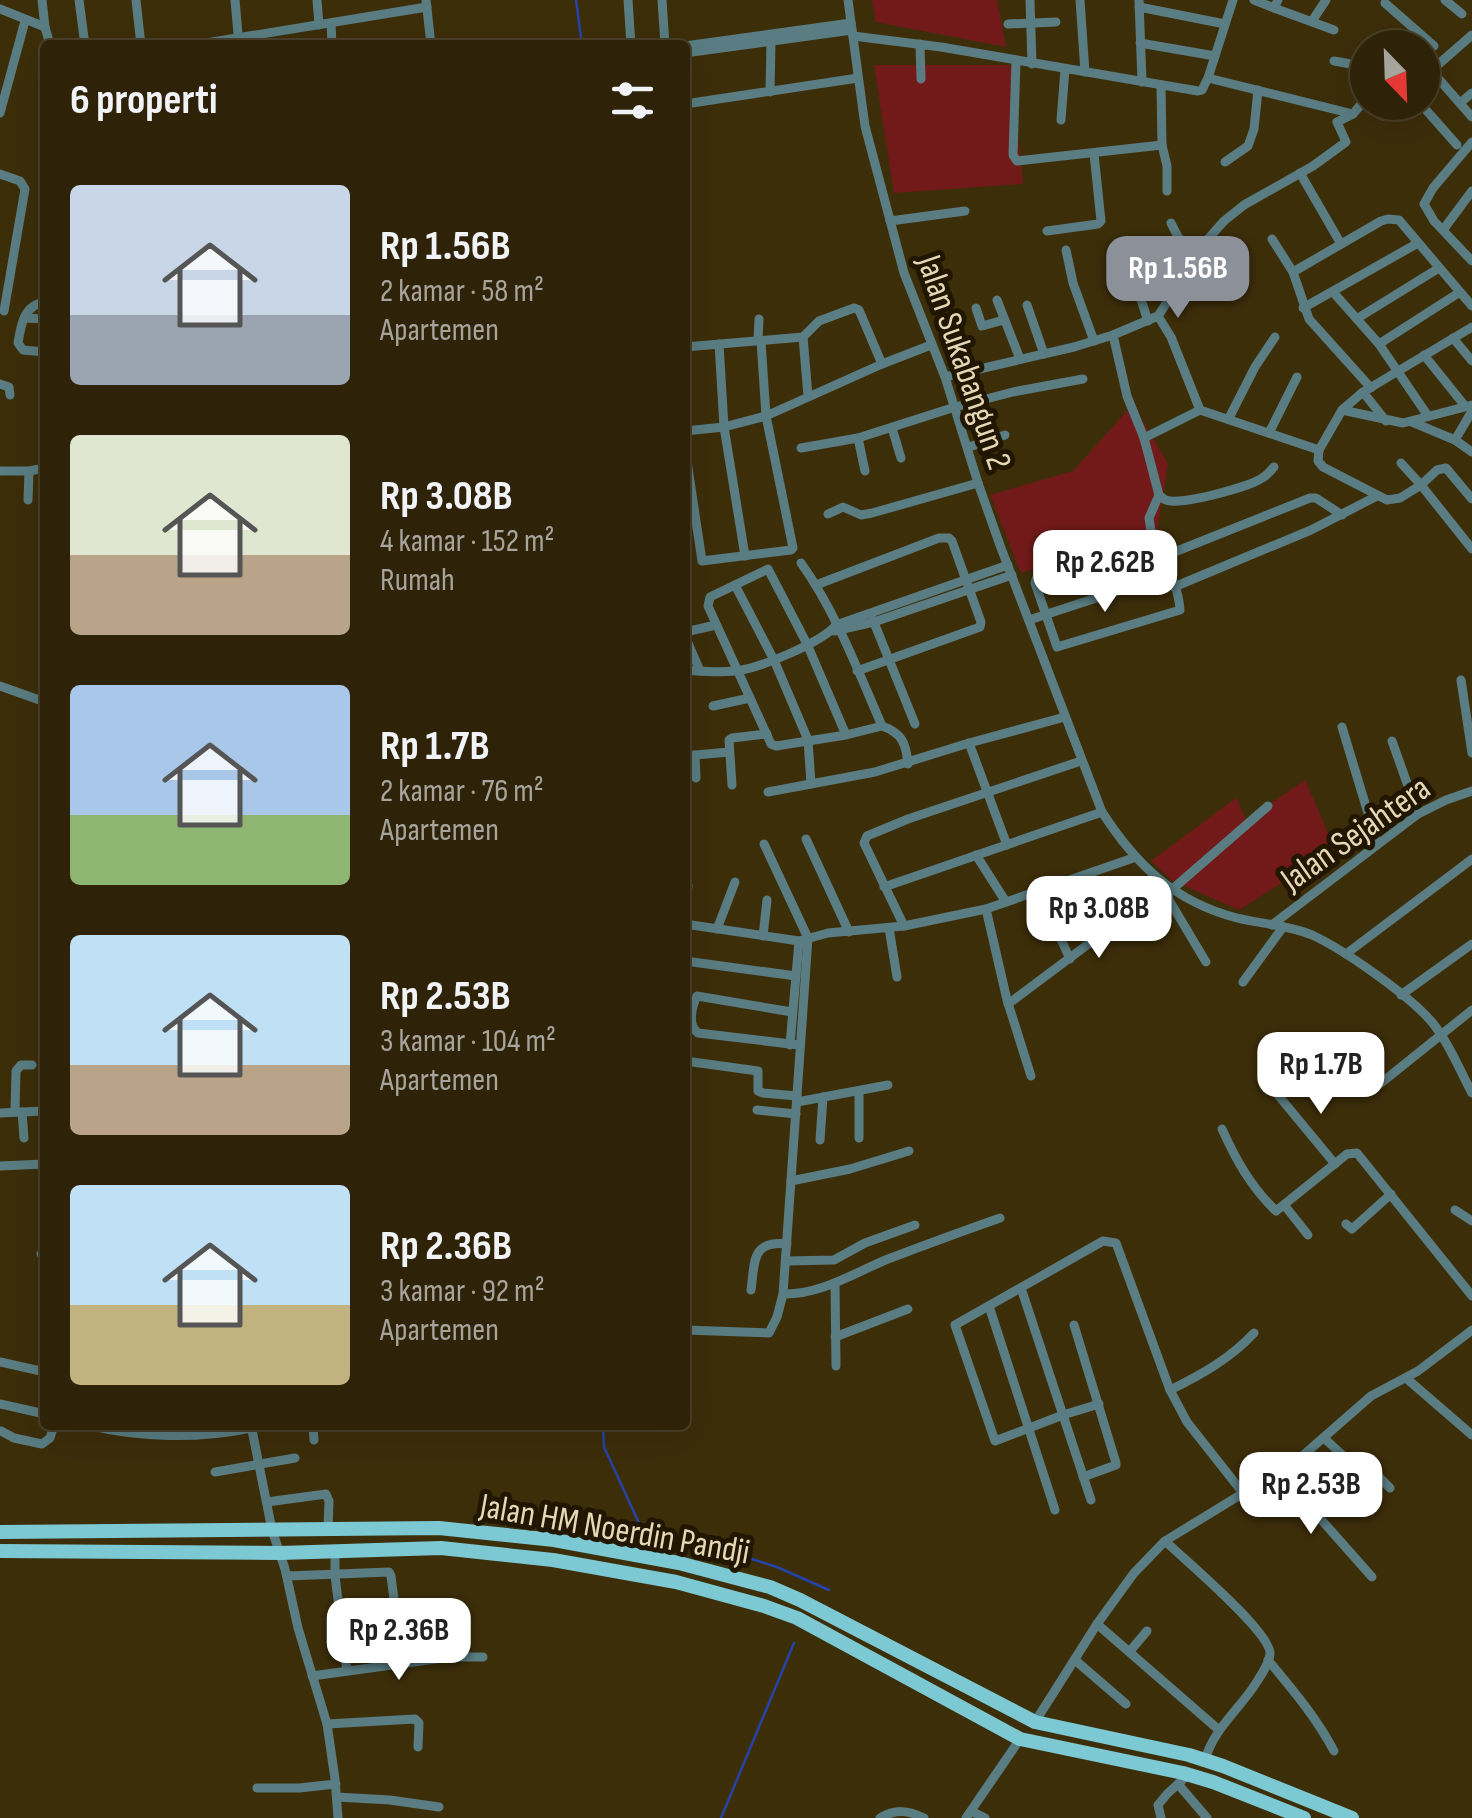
<!DOCTYPE html>
<html lang="id">
<meta charset="utf-8">
<style>
body{margin:0;font-family:"Sofia Sans Condensed",sans-serif;background:#362a12;color:#f1f3f6;height:100vh;display:flex;flex-direction:column;font-size:38px;white-space:nowrap}
*{box-sizing:border-box;margin:0}
p{font-size:32px;color:#a7a49c}
.icon{flex:none;width:55px;height:55px;fill:none;stroke:currentColor;stroke-width:2;stroke-linecap:round;stroke-linejoin:round}
.map{position:relative;flex:1;overflow:hidden}
.details{position:absolute;left:40px;top:40px;width:650px;height:1390px;display:flex;flex-direction:column;background:#2e2208;border-radius:10px;box-shadow:0 10px 40px #0002,0 0 0 2px #493f29}
.details>*{flex:none}
.needle{width:65px;rotate:157deg}
.controls{position:absolute;left:1350px;top:30px;display:grid;gap:20px}
.controls a{display:grid;place-items:center;width:90px;height:90px;border-radius:50%;background:#2e2208;box-shadow:0 10px 40px #0002,0 0 0 2px #493f29;font-size:50px}
.price{position:absolute;translate:-50% -85px;padding:0 22px;border-radius:20px;background:#fff;color:#222;font-size:32px;line-height:65px;filter:drop-shadow(0 2px 5px #0008)}
.price::after{content:'';position:absolute;left:50%;top:60px;width:30px;height:22px;margin-left:-15px;background:inherit;clip-path:polygon(0 0,100% 0,50% 100%)}
.price.on{background:#8c9099;color:#fff}
ul{padding:0;list-style:none}
li{display:flex;align-items:center;gap:30px;height:250px;padding:0 30px}
li span{display:grid;place-items:center;flex:none;width:280px;height:200px;border-radius:10px;color:#555}
li>.icon{margin-inline-start:auto}
span .icon{width:120px;height:120px;fill:#fffc;stroke-width:1}
li b{font-size:42px}
h2{display:flex;justify-content:space-between;align-items:center;height:120px;padding:0 30px;font-size:42px}
.map>svg:first-child{display:block}
</style>
<div class="map">
<svg width="1472" height="1818" viewBox="0 0 1472 1818">
<rect width="100%" height="100%" fill="#3d2e0a"/>
<g fill="#721a19">
<polygon points="872,0 997,0 1006,47 876,22"/>
<polygon points="874,65 1011,65 1023,184 894,193"/>
<polygon points="1133,404 1168,464 1157,532 1021,573 990,495 1073,471"/>
<polygon points="1305,780 1335,849 1239,910 1171,880 1151,861 1236,798 1246,820"/>
</g>
<g fill="none" stroke-linecap="round" stroke-linejoin="round">
<g stroke="#2544a9" stroke-width="2.5">
<polyline points="576,0 582,45"/>
<polyline points="603,1425 604,1447 639,1523 777,1567 829,1590"/>
<polyline points="721,1818 794,1643"/>
</g>
<g stroke="#597d82" stroke-width="9">
<polyline points="42,0 45,27 50,45"/>
<polyline points="79,0 85,45"/>
<polyline points="136,0 141,45"/>
<polyline points="235,0 239,45"/>
<polyline points="317,0 319,25"/>
<polyline points="426,0 431,45"/>
<polyline points="628,0 631,45"/>
<polyline points="662,0 665,45"/>
<path d="M848 0 865 126 904 273 945 377 978 483 1001 548 1102 812C1136 865 1175 902 1237 918 1262 924 1288 925 1312 935 1343 949 1415 999 1435 1026 1451 1047 1460 1071 1472 1093"/>
<polyline points="1030,0 1032,64"/>
<polyline points="1080,0 1085,72"/>
<polyline points="1139,0 1142,82"/>
<polyline points="1233,0 1208,78 1353,114"/>
<polyline points="1254,0 1274,8 1278,0"/>
<polyline points="1445,0 1462,14"/>
<polyline points="1385,3 1434,46"/>
<polyline points="1139,7 1225,24"/>
<polyline points="1274,8 1334,30"/>
<polyline points="0,9 45,27"/>
<polyline points="1312,21 1326,0"/>
<polyline points="331,23 332,45"/>
<polyline points="1008,24 1056,22"/>
<polyline points="1472,35 1433,69 1436,76 1472,117"/>
<polyline points="853,36 941,47 1198,91 1202,90 1208,78"/>
<polyline points="1140,43 1215,56"/>
<polyline points="920,44 921,79"/>
<polyline points="194,45 427,7"/>
<polyline points="685,46 851,23"/>
<polyline points="685,53 852,30"/>
<polyline points="1016,61 1013,155 1017,161 1162,145"/>
<polyline points="1334,61 1368,67"/>
<polyline points="1161,85 1162,145 1167,166 1167,191"/>
<polyline points="770,92 771,42"/>
<polyline points="1369,102 1383,116"/>
<polyline points="1419,102 1457,145"/>
<polyline points="1460,103 1472,93"/>
<polyline points="685,104 858,78"/>
<polyline points="0,113 25,21"/>
<polyline points="1061,120 1065,69"/>
<polyline points="1472,142 1433,188 1424,204 1434,221 1472,261"/>
<polyline points="1225,162 1248,146 1254,129 1258,90"/>
<polyline points="1300,173 1341,244"/>
<polyline points="0,174 20,181 25,189 4,311"/>
<polyline points="890,221 965,211"/>
<polyline points="1171,223 1178,237 1195,254"/>
<polyline points="1443,230 1472,191"/>
<polyline points="1047,231 1098,224 1101,221 1094,154"/>
<polyline points="1272,239 1293,272"/>
<polyline points="1066,250 1073,283 1094,341"/>
<polyline points="1133,275 1148,321"/>
<polyline points="1333,292 1379,344 1428,416"/>
<polyline points="997,300 1020,359"/>
<path d="M45 302C24 305 21 324 18 343L23 350 45 352"/>
<polyline points="1027,305 1044,354"/>
<polyline points="976,308 982,326 1004,320"/>
<polyline points="1303,308 1418,243"/>
<polyline points="1158,316 1171,337 1200,410"/>
<polyline points="25,318 45,319"/>
<polyline points="1358,318 1439,268"/>
<polyline points="1472,327 1363,392 1342,410 1319,450 1318,461 1323,467 1387,500 1400,498 1421,485 1472,549"/>
<polyline points="1113,335 1127,396 1144,438 1159,495 1149,518 1153,544"/>
<polyline points="803,337 808,396"/>
<polyline points="1453,338 1472,361"/>
<polyline points="758,341 759,319"/>
<polyline points="719,344 724,427 745,556"/>
<polyline points="1379,344 1460,292"/>
<polyline points="685,347 803,337 819,321 854,308 859,310 882,364"/>
<polyline points="1424,355 1465,406"/>
<polyline points="945,377 1074,347 1113,335 1158,316 1177,287 1192,257 1224,221 1244,205 1313,166 1346,142 1337,122 1353,114 1368,96"/>
<polyline points="0,384 9,387 10,395"/>
<polyline points="1371,388 1309,319 1293,272 1381,221 1388,219 1399,220 1472,306"/>
<polyline points="1363,392 1386,421"/>
<polyline points="1342,410 1403,423 1472,405"/>
<polyline points="1229,418 1255,367 1275,337"/>
<polyline points="1412,422 1455,440 1472,452"/>
<polyline points="892,428 901,458"/>
<polyline points="685,431 724,427 766,416 882,364 931,345"/>
<polyline points="1269,433 1297,377"/>
<polyline points="858,438 865,471"/>
<polyline points="1144,438 1200,410 1319,450"/>
<polyline points="1455,440 1472,411"/>
<polyline points="969,447 1005,435"/>
<polyline points="685,448 702,561 791,550 793,548 766,416 761,341"/>
<polyline points="801,448 858,438 955,407 1013,392 1083,379"/>
<polyline points="1401,463 1421,485 1437,470 1446,468 1472,499"/>
<polyline points="0,471 29,471 45,468"/>
<path d="M1159 495C1162 497 1163 499 1166 500 1179 506 1250 487 1262 478 1268 475 1270 471 1274 467"/>
<polyline points="28,500 29,471"/>
<polyline points="828,514 843,507 861,515 872,513 978,483"/>
<path d="M1155 545C1166 563 1179 589 1180 610L1057 647 1035 583 1037 577Z"/>
<polyline points="1162,557 1310,498 1316,498 1342,515"/>
<path d="M801 563C836 612 858 671 882 726L846 735 776 746 771 744 708 606 710 597 768 569 807 644 846 735"/>
<polyline points="735,585 774,660 808,740 811,784"/>
<polyline points="816,585 939,538 949,538 952,541 981,622 980,627 857,671"/>
<polyline points="1174,587 1311,530 1377,496"/>
<polyline points="873,620 915,724"/>
<polyline points="1029,620 1170,574"/>
<polyline points="834,631 874,622 1012,575"/>
<polyline points="685,632 716,625"/>
<polyline points="685,636 700,671"/>
<path d="M685 670C701 671 718 673 734 671 756 670 823 642 836 625L1008 565"/>
<polyline points="1461,680 1472,753"/>
<polyline points="0,686 45,702"/>
<polyline points="713,706 750,698"/>
<path d="M882 726C902 733 906 743 908 764"/>
<polyline points="1342,727 1377,843"/>
<polyline points="1392,741 1418,814"/>
<polyline points="969,743 1007,845"/>
<polyline points="45,754 45,740"/>
<polyline points="695,755 696,778"/>
<polyline points="685,756 729,752"/>
<polyline points="732,785 729,740 732,738 767,734"/>
<polyline points="768,792 875,772 969,743 1065,717"/>
<polyline points="806,839 849,932"/>
<polyline points="976,855 1006,902"/>
<polyline points="884,887 1102,812"/>
<polyline points="1039,891 1070,959"/>
<polyline points="685,909 688,886"/>
<polyline points="986,909 1007,1000 1031,1076"/>
<polyline points="685,924 799,941 828,933 904,926 986,909 1136,857"/>
<polyline points="1272,925 1418,814 1446,800 1472,791"/>
<polyline points="904,926 864,843 867,836 908,819 1081,761"/>
<polyline points="889,928 897,977"/>
<polyline points="717,929 735,882"/>
<polyline points="763,936 767,900"/>
<polyline points="1346,954 1472,859"/>
<polyline points="685,961 796,976"/>
<polyline points="1206,962 1169,900 1168,893 1268,806"/>
<polyline points="1243,982 1283,927"/>
<polyline points="1401,995 1472,944"/>
<polyline points="1008,1004 1166,886"/>
<path d="M792 1012 697 996C692 1006 687 1025 698 1033L799 1045"/>
<polyline points="790,1045 799,941"/>
<polyline points="685,1061 758,1071 758,1091 763,1093 797,1096"/>
<polyline points="1358,1067 1374,1082 1381,1083 1472,1010"/>
<polyline points="1278,1095 1335,1164"/>
<polyline points="797,1102 888,1085"/>
<polyline points="757,1110 796,1114"/>
<polyline points="15,1112 16,1071 21,1065 32,1065"/>
<polyline points="22,1112 24,1138"/>
<polyline points="0,1113 45,1111"/>
<path d="M1222 1129C1236 1160 1251 1187 1276 1211L1347 1154 1357 1153 1472 1296"/>
<polyline points="859,1138 859,1091"/>
<polyline points="820,1140 823,1097"/>
<polyline points="0,1166 45,1164"/>
<polyline points="791,1181 850,1169 909,1151"/>
<polyline points="1285,1206 1308,1235"/>
<polyline points="1455,1210 1472,1221"/>
<polyline points="1346,1224 1352,1229 1391,1194"/>
<polyline points="41,1254 45,1254"/>
<polyline points="787,1261 834,1260 865,1243 915,1225"/>
<polyline points="835,1283 836,1366"/>
<polyline points="1021,1288 1091,1500"/>
<path d="M751 1290C755 1262 751 1240 787 1244"/>
<path d="M783 1294C820 1295 854 1273 888 1259 925 1245 963 1231 1000 1218"/>
<polyline points="989,1306 1055,1510"/>
<polyline points="1074,1325 1116,1463 1116,1465 1083,1477"/>
<polyline points="685,1330 769,1333 777,1317 783,1294 808,938 764,844"/>
<polyline points="835,1337 908,1309"/>
<polyline points="0,1362 45,1372"/>
<polyline points="1406,1378 1472,1435"/>
<path d="M1170 1390C1201 1375 1231 1358 1254 1333"/>
<polyline points="0,1404 45,1414"/>
<polyline points="1099,1404 1063,1415 995,1441 955,1325 1103,1241 1116,1243 1170,1390 1187,1422 1243,1493"/>
<path d="M87 1425C140 1438 198 1439 251 1428"/>
<polyline points="251,1425 272,1530 285,1569 298,1628 327,1724 335,1779 338,1818"/>
<polyline points="313,1425 314,1440"/>
<polyline points="1,1431 14,1438 42,1444 50,1438 54,1425"/>
<polyline points="1325,1439 1351,1463 1368,1466 1390,1488"/>
<polyline points="215,1472 295,1458"/>
<polyline points="1279,1472 1372,1577"/>
<polyline points="267,1502 326,1494 329,1501 328,1530"/>
<path d="M1165 1541C1183 1558 1272 1633 1270 1654 1269 1665 1258 1680 1252 1689 1235 1713 1213 1731 1205 1760"/>
<polyline points="335,1551 335,1576 347,1671"/>
<polyline points="287,1576 389,1572 391,1576 402,1663"/>
<polyline points="1097,1624 1219,1730"/>
<polyline points="1130,1651 1147,1631"/>
<polyline points="1075,1660 1126,1704"/>
<path d="M1268 1660C1292 1689 1316 1717 1334 1751"/>
<polyline points="312,1676 450,1657 483,1657"/>
<polyline points="1035,1722 1097,1624 1134,1573 1165,1541 1299,1459 1371,1396 1418,1371 1472,1330"/>
<polyline points="327,1724 415,1719 419,1723 418,1747"/>
<polyline points="1178,1784 1207,1818"/>
<polyline points="257,1788 299,1788 336,1784"/>
<polyline points="337,1797 390,1800 439,1807"/>
<polyline points="971,1811 985,1818"/>
<path d="M880 1818C895 1809 908 1810 924 1818"/>
<polyline points="966,1818 1020,1739"/>
<polyline points="1161,1818 1158,1805 1167,1794 1189,1774"/>
</g>
<g stroke="#7cc9d4" stroke-width="14">
<polyline points="0,1532 439,1528 554,1540 679,1563 770,1587 800,1600 1035,1722 1189,1755 1223,1766 1352,1818"/>
<polyline points="0,1551 280,1553 441,1548 553,1560 676,1582 764,1606 797,1618 1020,1739 1183,1773 1213,1782 1304,1818"/>
</g>
</g>
<g text-anchor="middle" stroke-width="10" stroke-linejoin="round" paint-order="stroke">
<g font-size="35" fill="#e6d7b7" stroke="#211600">
<text transform="translate(965 362) rotate(71)" y="12">Jalan Sukabangun 2</text>
<text transform="translate(1355 833) rotate(-35)" y="12">Jalan Sejahtera</text>
<text transform="translate(615 1528) rotate(10)" y="12">Jalan HM Noerdin Pandji</text>
</g>
</g>
</svg>
<div class="controls">
<a><svg class="needle" viewBox="-14 -14 28 28"><path d="M0-13l5 13h-10z" fill="#e53935"/><path d="M0 13l5-13h-10z" fill="#a7a49c"/></svg></a>
</div>
<b class="price on" style="left:1178px;top:321px">Rp 1.56B</b>
<b class="price" style="left:1105px;top:615px">Rp 2.62B</b>
<b class="price" style="left:1099px;top:961px">Rp 3.08B</b>
<b class="price" style="left:1321px;top:1117px">Rp 1.7B</b>
<b class="price" style="left:1311px;top:1537px">Rp 2.53B</b>
<b class="price" style="left:399px;top:1683px">Rp 2.36B</b>
<section class="details">
<h2>6 properti<svg class="icon" aria-label="filters" viewBox="0 0 24 24"><path d="M4 7h16M4 17h16"/><circle cx="9" cy="7" r="2"/><circle cx="15" cy="17" r="2"/></svg></h2>
<ul>
<li><span style="background:linear-gradient(#c9d6e8 65%,#9aa5b1 0)"><svg class="icon" aria-label="home" viewBox="0 0 24 24"><path d="M3 11l9-7 9 7M6 9v11h12V9"/></svg></span><div><b>Rp 1.56B</b><p>2 kamar · 58 m²</p><p>Apartemen</p></div></li>
<li><span style="background:linear-gradient(#dfe7d0 60%,#b9a48a 0)"><svg class="icon" aria-label="home" viewBox="0 0 24 24"><path d="M3 11l9-7 9 7M6 9v11h12V9"/></svg></span><div><b>Rp 3.08B</b><p>4 kamar · 152 m²</p><p>Rumah</p></div></li>
<li><span style="background:linear-gradient(#a9c7e8 65%,#8fb573 0)"><svg class="icon" aria-label="home" viewBox="0 0 24 24"><path d="M3 11l9-7 9 7M6 9v11h12V9"/></svg></span><div><b>Rp 1.7B</b><p>2 kamar · 76 m²</p><p>Apartemen</p></div></li>
<li><span style="background:linear-gradient(#bfe0f5 65%,#b9a48a 0)"><svg class="icon" aria-label="home" viewBox="0 0 24 24"><path d="M3 11l9-7 9 7M6 9v11h12V9"/></svg></span><div><b>Rp 2.53B</b><p>3 kamar · 104 m²</p><p>Apartemen</p></div></li>
<li><span style="background:linear-gradient(#bfe0f5 60%,#c2b280 0)"><svg class="icon" aria-label="home" viewBox="0 0 24 24"><path d="M3 11l9-7 9 7M6 9v11h12V9"/></svg></span><div><b>Rp 2.36B</b><p>3 kamar · 92 m²</p><p>Apartemen</p></div></li>
</ul>
</section>
</div>
